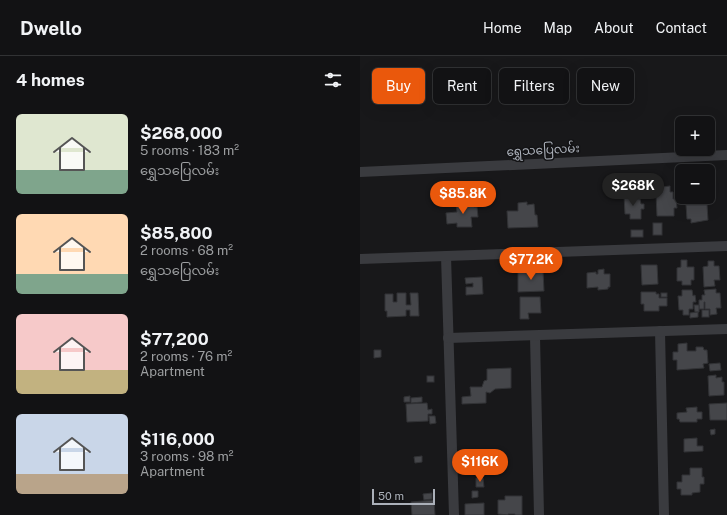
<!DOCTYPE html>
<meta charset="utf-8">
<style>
body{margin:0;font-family:"Public Sans","Noto Sans Myanmar",sans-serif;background:#1b1b1d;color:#f1f3f6;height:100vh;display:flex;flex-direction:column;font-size:15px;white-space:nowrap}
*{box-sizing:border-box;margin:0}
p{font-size:13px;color:#9c9ea0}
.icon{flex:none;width:22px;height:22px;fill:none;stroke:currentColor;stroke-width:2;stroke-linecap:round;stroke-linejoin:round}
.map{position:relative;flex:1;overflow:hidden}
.drawer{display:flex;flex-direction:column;background:#121214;width:360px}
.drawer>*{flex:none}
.guide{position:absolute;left:12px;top:12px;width:295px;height:36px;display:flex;gap:8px}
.tools{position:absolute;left:315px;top:60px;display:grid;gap:8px}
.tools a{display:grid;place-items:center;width:40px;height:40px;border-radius:6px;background:#121214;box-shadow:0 4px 16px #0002,0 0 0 1px #313234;font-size:20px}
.scale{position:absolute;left:12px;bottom:10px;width:63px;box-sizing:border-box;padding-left:4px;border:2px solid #abb0b9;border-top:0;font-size:11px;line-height:14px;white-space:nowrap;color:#abb0b9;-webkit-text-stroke:3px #131315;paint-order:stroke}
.price{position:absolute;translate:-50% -34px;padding:0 9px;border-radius:14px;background:#ea580c;color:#fff;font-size:13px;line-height:26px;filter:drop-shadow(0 1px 2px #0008)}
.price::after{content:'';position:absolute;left:50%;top:24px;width:12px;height:9px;margin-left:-6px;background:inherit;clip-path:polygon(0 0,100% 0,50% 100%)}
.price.selected{background:#222;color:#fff}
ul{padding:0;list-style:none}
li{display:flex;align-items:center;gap:12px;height:100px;padding:0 16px}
li span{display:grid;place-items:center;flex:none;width:112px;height:80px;border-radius:6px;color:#555}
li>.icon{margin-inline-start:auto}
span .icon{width:48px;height:48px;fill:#fffc;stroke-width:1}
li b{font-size:17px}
h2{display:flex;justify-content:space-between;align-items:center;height:48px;padding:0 16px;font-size:17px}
.pill{padding:0 14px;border-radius:6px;background:#121214;box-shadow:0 4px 16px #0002,0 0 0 1px #313234;font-size:14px;line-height:36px}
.pill.selected{background:#ea580c;color:#fff}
header{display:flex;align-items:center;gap:24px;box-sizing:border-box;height:56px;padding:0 20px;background:#121214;border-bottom:1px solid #313234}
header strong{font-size:19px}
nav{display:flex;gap:22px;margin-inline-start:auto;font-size:14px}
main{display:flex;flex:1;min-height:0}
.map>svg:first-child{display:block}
</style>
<header>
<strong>Dwello</strong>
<nav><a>Home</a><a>Map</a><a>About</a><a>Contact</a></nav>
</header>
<main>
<section class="drawer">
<h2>4 homes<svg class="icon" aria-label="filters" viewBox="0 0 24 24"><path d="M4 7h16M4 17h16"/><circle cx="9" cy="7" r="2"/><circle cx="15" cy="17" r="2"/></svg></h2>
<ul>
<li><span style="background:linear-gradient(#dfe7d0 70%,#7fa58c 0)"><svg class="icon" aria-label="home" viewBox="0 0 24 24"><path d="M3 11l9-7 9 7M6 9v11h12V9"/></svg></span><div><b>$268,000</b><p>5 rooms · 183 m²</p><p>ရွှေသပြေလမ်း</p></div></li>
<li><span style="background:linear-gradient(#ffd9b3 75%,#7fa58c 0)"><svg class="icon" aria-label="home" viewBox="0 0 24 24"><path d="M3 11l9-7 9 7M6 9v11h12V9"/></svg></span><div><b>$85,800</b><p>2 rooms · 68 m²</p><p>ရွှေသပြေလမ်း</p></div></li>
<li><span style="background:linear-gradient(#f6c9c9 70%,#c2b280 0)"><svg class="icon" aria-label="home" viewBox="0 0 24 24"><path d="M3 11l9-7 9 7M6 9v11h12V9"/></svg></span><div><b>$77,200</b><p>2 rooms · 76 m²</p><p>Apartment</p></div></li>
<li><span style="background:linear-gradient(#c9d6e8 75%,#b9a48a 0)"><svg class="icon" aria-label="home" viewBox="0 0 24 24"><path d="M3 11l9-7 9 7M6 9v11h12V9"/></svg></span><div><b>$116,000</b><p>3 rooms · 98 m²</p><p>Apartment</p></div></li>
</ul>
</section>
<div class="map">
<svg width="367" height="459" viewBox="0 0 367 459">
<rect width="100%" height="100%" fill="#18181a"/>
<g fill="#45464a" stroke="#323336">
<polygon points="310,130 310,136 313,136 313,143 316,143 317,152 314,152 314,160 297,160 296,137 302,137 302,131"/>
<polygon points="274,138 274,143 280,143 281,148 284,148 284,153 281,153 281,163 270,163 270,158 265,158 264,139"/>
<rect x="325" y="141" width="19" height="4"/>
<polygon points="106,145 107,149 114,149 114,151 117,151 118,161 111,161 112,171 97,171 97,167 87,168 86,157 97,156 96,146"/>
<polygon points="167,146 167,149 174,148 175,159 177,159 178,171 148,172 147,155 158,155 158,147"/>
<polygon points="326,149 347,149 348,164 331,167 331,163 327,163"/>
<rect x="293" y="167" width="9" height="12"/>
<rect x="271" y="174" width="12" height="7"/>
<polygon points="321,204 327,204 327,211 334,211 334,224 331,224 331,229 322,229 322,225 317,225 317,212 321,211"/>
<polygon points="348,205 354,205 354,210 359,210 360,224 354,224 355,230 344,231 343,211 348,210"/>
<polygon points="281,209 297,209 298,228 282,229"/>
<polygon points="167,210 174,210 174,216 183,215 184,235 158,236 158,216 167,216"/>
<polygon points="244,213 244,218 250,218 250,231 248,231 248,233 238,234 238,231 227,232 227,217 236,216 236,218 238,218 238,214"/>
<polygon points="122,221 123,238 106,239 106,231 113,231 113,227 106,228 105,222"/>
<polygon points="356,233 356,237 360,237 361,252 356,252 357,258 350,259 350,253 345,253 345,246 344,246 344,253 339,253 339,244 342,244 342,239 345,239 344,234"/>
<polygon points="322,234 332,234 333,240 335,239 336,246 333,246 333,253 329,253 329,259 323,259 323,254 319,254 318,240 322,240"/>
<polygon points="281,236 296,236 296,238 299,238 299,242 307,242 307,250 299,250 299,255 284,255 284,248 281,248"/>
<polygon points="37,237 46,237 46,249 51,249 50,237 58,237 59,260 50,260 50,254 46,254 46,260 27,261 27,255 25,255 25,238 33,238 33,246 37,246"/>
<rect x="301" y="237" width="6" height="4"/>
<polygon points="160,241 180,241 181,257 168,257 169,263 160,263"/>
<polygon points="334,249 339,249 339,256 335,256"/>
<rect x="342" y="254" width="7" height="7"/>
<polygon points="338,256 338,261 330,262 330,257"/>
<polygon points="327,287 327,295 336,295 336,291 343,291 344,294 347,294 348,307 343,308 344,312 317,314 317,304 313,304 313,296 318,296 318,288"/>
<polygon points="14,294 21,294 21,301 14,302"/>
<polygon points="360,307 361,314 350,315 349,308"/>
<polygon points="151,312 151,332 135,333 130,337 126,336 126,347 102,348 102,341 111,340 110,331 122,331 124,325 127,324 127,313"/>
<polygon points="356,319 356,322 362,321 362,326 364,326 364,339 349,340 348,320"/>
<rect x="67" y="320" width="7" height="6"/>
<polygon points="50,340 50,346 44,346 44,341"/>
<polygon points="62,341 62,346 51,347 51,342"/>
<polygon points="67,347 68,354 72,353 72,358 68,358 68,365 47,366 46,348"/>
<polygon points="367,347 367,364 350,364 349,348"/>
<polygon points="337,351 337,356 342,356 342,363 337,363 337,366 320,366 319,363 317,363 317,357 327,356 326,352"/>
<polygon points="69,360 75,360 76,367 70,368"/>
<polygon points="355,373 355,378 351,379 350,374"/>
<polygon points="337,382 337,390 343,390 343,395 324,396 324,383"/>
<polygon points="62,400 62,406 55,407 54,401"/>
<polygon points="330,412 342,412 342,421 344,421 344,428 340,428 340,436 332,437 332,439 321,439 321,433 317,433 317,426 322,426 322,419 330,419"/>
<polygon points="116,422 123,422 124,431 116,431"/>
<polygon points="112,435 118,435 118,441 112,442"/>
<polygon points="72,437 72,443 64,444 63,438"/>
<polygon points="145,440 162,440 162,459 155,459 155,458 148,458 148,459 138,458 138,444 145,444"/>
<polygon points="74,444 75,459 52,459 51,446"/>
<polygon points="124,447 124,459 105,459 105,448"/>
</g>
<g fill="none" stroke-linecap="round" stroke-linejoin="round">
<g stroke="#3a3b3f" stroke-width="10">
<polyline points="0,116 367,99"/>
<polyline points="86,200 94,459"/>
<polyline points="0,203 367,190"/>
<polyline points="300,275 304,459"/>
<polyline points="175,280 179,459"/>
<polyline points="88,282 367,273"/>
</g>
</g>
<g text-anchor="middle" stroke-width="3" stroke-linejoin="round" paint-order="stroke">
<g font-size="12" fill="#abb0b9" stroke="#131315">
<text transform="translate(183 94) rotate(-3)" y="4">ရွှေသပြေလမ်း</text>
</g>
</g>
</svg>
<div class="tools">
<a>+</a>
<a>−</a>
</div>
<div class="scale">50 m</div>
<b class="price selected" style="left:273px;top:151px">$268K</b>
<b class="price" style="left:103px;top:159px">$85.8K</b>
<b class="price" style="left:171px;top:225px">$77.2K</b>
<b class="price" style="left:120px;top:427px">$116K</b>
<div class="guide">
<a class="pill selected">Buy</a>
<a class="pill">Rent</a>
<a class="pill">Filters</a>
<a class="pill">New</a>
</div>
</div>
</main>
